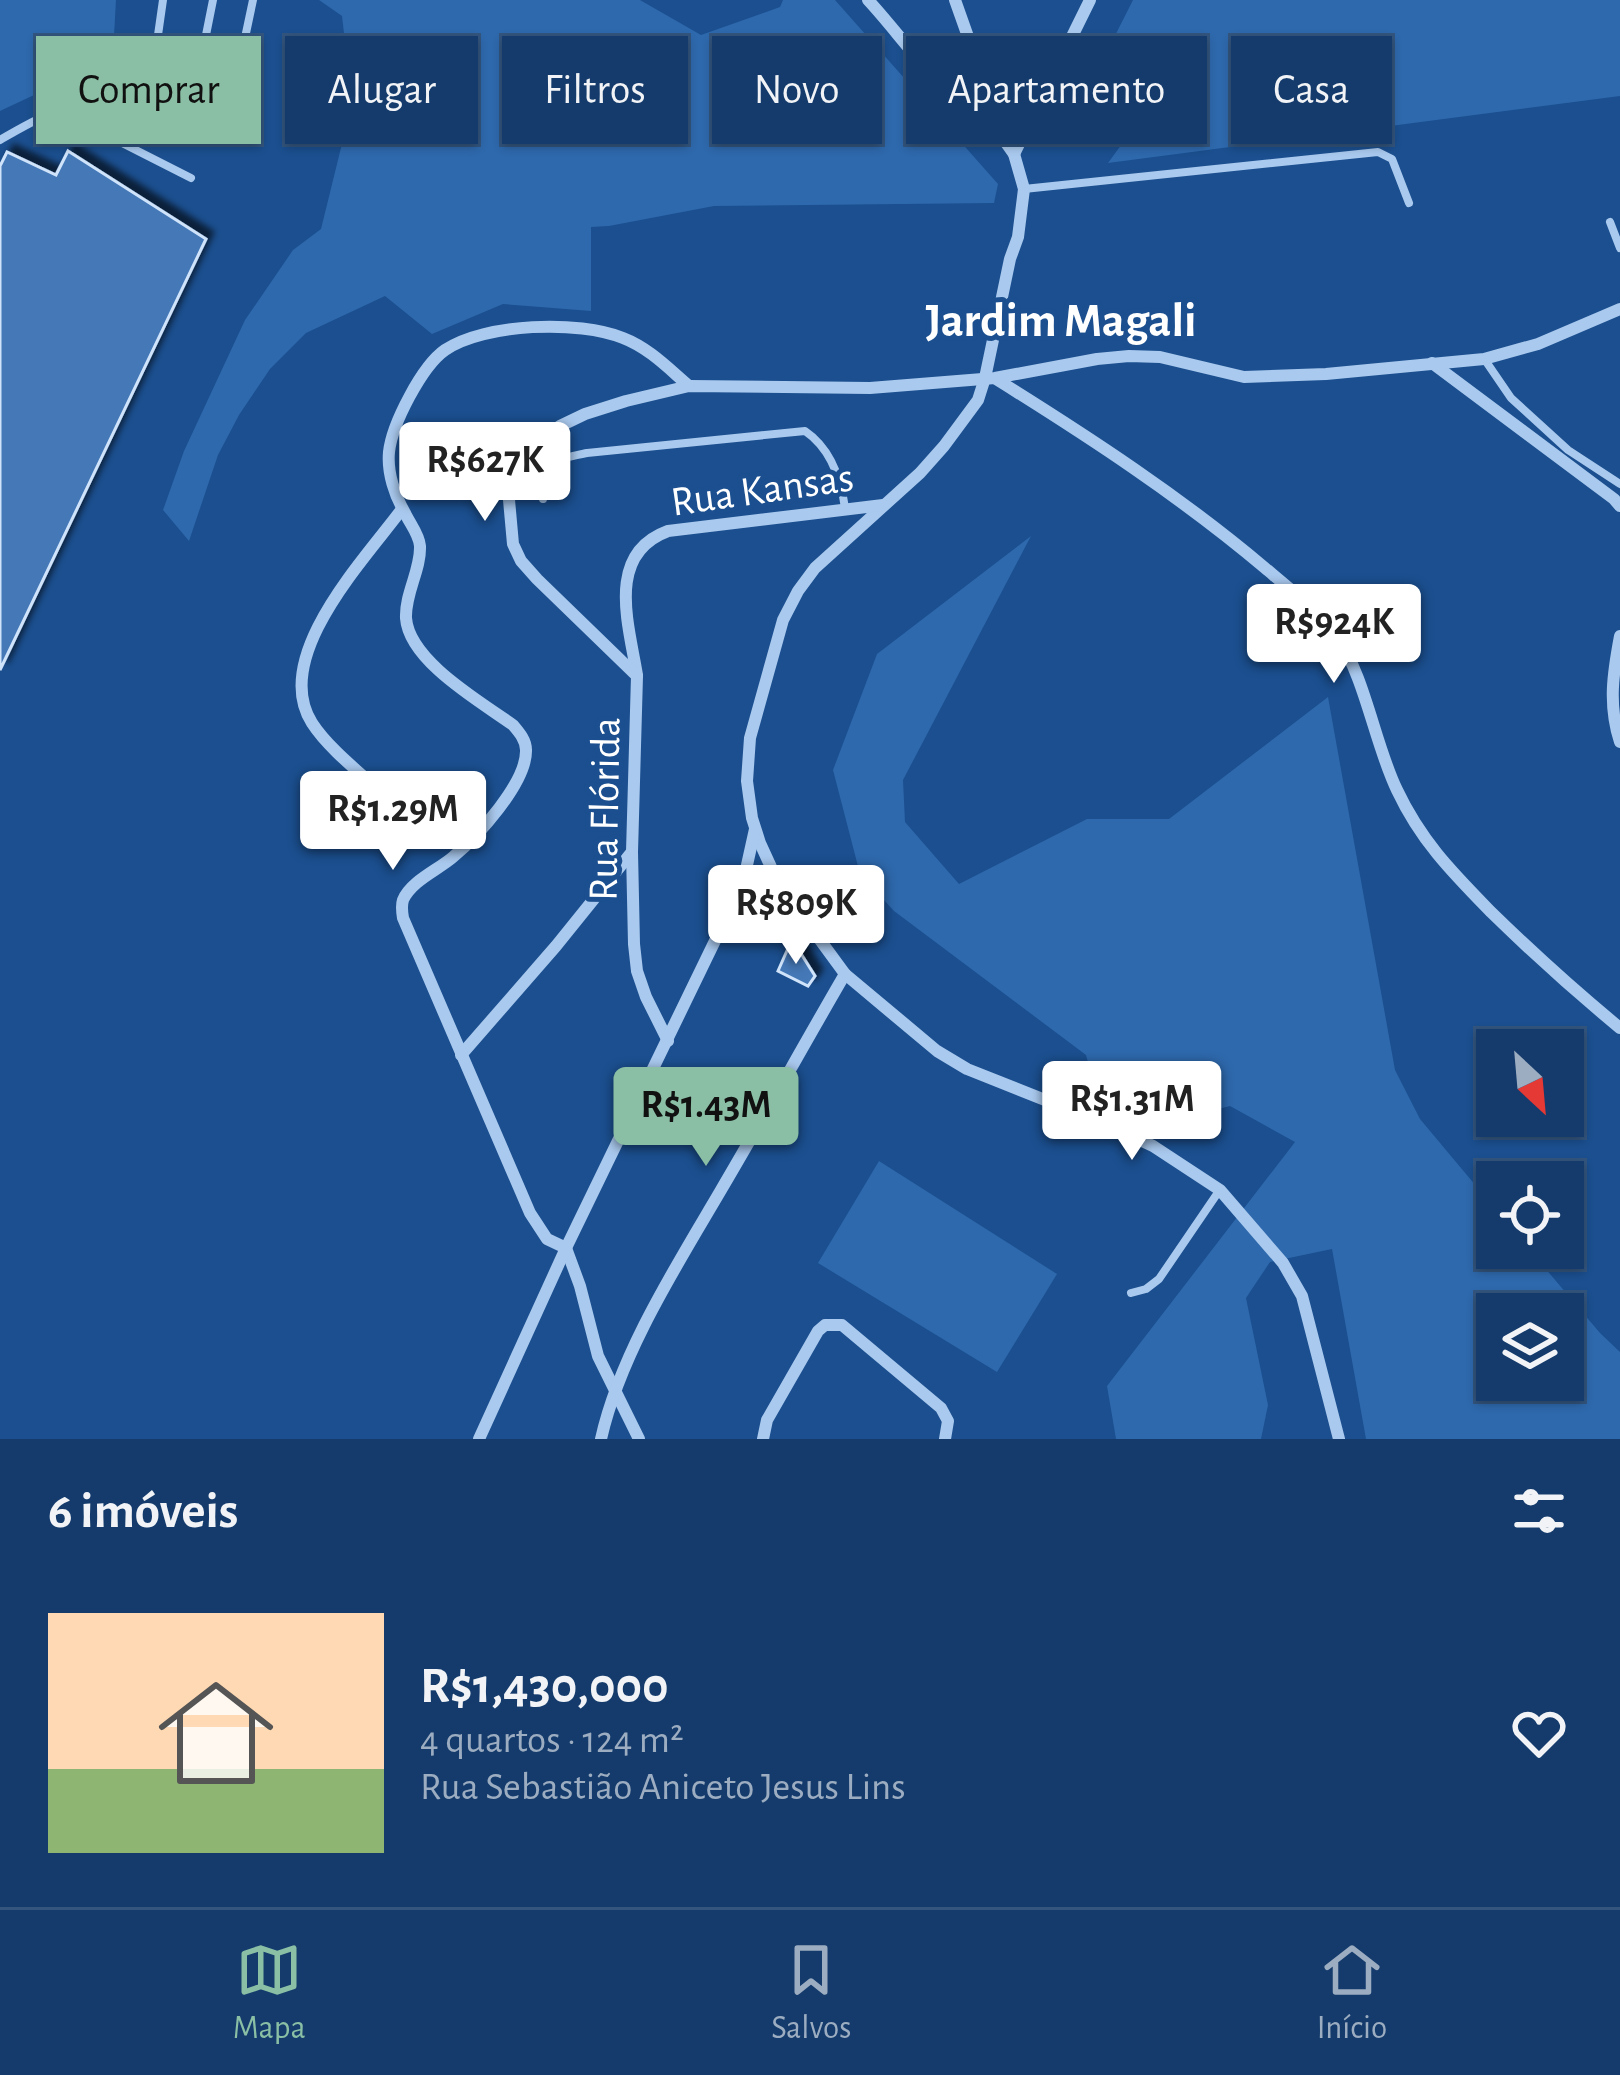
<!DOCTYPE html>
<html lang="pt">
<meta charset="utf-8">
<style>
body{margin:0;font-family:"Alegreya Sans",sans-serif;background:#214673;color:#f1f3f6;height:100vh;display:flex;flex-direction:column;font-size:45px;white-space:nowrap}
*{box-sizing:border-box;margin:0}
p{font-size:39px;color:#9dadc1}
.icon{flex:none;width:66px;height:66px;fill:none;stroke:currentColor;stroke-width:2;stroke-linecap:round;stroke-linejoin:round}
.map{position:relative;height:1439px;overflow:hidden}
.side{display:flex;flex-direction:column;background:#143b6b;flex:1}
.side>*{flex:none}
.guide{position:absolute;left:36px;top:36px;width:1548px;height:108px;display:flex;gap:24px}
.needle{width:78px;rotate:154deg}
.buttons{position:absolute;left:1476px;top:1029px;display:grid;gap:24px}
.buttons a{display:grid;place-items:center;width:108px;height:108px;border-radius:0px;background:#143b6b;box-shadow:0 3px 9px #0004,0 0 0 3px #33557e;font-size:60px}
.price{position:absolute;translate:-50% -102px;padding:0 27px;border-radius:12px;background:#fff;color:#222;font-size:39px;line-height:78px;filter:drop-shadow(0 3px 6px #0008)}
.price::after{content:'';position:absolute;left:50%;top:72px;width:36px;height:27px;margin-left:-18px;background:inherit;clip-path:polygon(0 0,100% 0,50% 100%)}
.price.on{background:#8abfa5;color:#111}
ul{padding:0;list-style:none}
li{display:flex;align-items:center;gap:36px;height:300px;padding:0 48px}
li span{display:grid;place-items:center;flex:none;width:336px;height:240px;border-radius:0px;color:#555}
li>.icon{margin-inline-start:auto}
span .icon{width:144px;height:144px;fill:#fffc;stroke-width:1}
li b{font-size:51px}
h2{display:flex;justify-content:space-between;align-items:center;height:144px;padding:0 48px;font-size:51px}
.pill{padding:0 42px;border-radius:0px;background:#143b6b;box-shadow:0 3px 9px #0004,0 0 0 3px #33557e;font-size:42px;line-height:108px}
.pill.on{background:#8abfa5;color:#111}
.tab-bar{display:flex;justify-content:space-around;align-items:center;height:168px;border-top:3px solid #33557e;background:#143b6b;font-size:33px;color:#9dadc1}
.tab-bar a{display:grid;justify-items:center;gap:6px}
.tab-bar .on{color:#8abfa5}
.map>svg:first-child{display:block}
</style>
<div class="map">
<svg width="1620" height="1439" viewBox="0 0 1620 1439">
<defs>
<filter id="shadow"><feDropShadow dx="7" dy="-7" stdDeviation="3" flood-color="#0009"/></filter>
</defs>
<rect width="100%" height="100%" fill="#1b4f8f"/>
<g fill="#2e69ad" fill-rule="evenodd">
<polygon points="0,0 116,0 114,36 81,73 0,111"/>
<polygon points="319,0 640,0 701,35 780,7 783,0 835,0 998,184 994,203 714,206 609,226 591,227 591,311 503,304 432,334 385,296 306,333 270,369 239,415 218,455 189,541 163,510 184,451 245,320 293,250 321,229 352,103 342,16"/>
<polygon points="1133,0 1620,0 1620,96 1108,163 1140,119 1135,82 1089,87"/>
<path d="M1031 536 903 780 905 822 959 884 1087 819H1169L1328 697 1395 1070 1420 1119 1497 1211V1248H1528L1600 1333 1620 1352V1439H1366L1332 1249 1270 1262 1246 1298 1268 1405 1261 1439H1116L1107 1386 1295 1142 1230 1106 1175 1120 1098 1099 1086 1055 894 911 860 874 833 770 877 654ZM1497 1314H1563V1380H1497Z"/>
<polygon points="879,1161 1057,1274 997,1372 818,1263"/>
</g>
<g fill="#4478b7" stroke="#cfe3fa" stroke-width="3" filter="url(#shadow)">
<polygon points="68,151 206,239 0,670 0,166 7,152 56,175"/>
<polygon points="790,944 798,949 815,976 808,986 778,971"/>
</g>
<g fill="none" stroke-linecap="round" stroke-linejoin="round">
<g stroke="#a9c9ee" stroke-width="8">
<polyline points="163,0 156,49 240,63"/>
<polyline points="195,90 213,0"/>
<polyline points="59,111 191,178"/>
<path d="M0 140C31 122 68 100 105 102L202 134 218 130 228 118 253 0"/>
<polyline points="1024,189 1378,152 1392,159 1409,203"/>
<polyline points="1610,222 1620,248"/>
<polyline points="1485,360 1511,398 1568,450 1620,484"/>
<path d="M543 499C541 461 553 460 587 453L805 431C830 448 841 479 845 508"/>
<polyline points="1131,1293 1146,1289 1159,1279 1219,1191"/>
</g>
<g stroke="#a9c9ee" stroke-width="12">
<path d="M868 0C907 42 935 90 987 116"/>
<polyline points="955,0 983,79 988,99 987,116 1014,154 1024,189 1018,237 1010,259 985,378 978,400 944,446 920,473 815,568 798,591 783,620 750,738 747,781 752,818 760,843 771,867 790,899 845,974 937,1051 967,1069 1108,1125 1153,1146 1220,1190 1283,1263 1302,1296 1339,1439"/>
<polyline points="1014,154 1090,0"/>
<polyline points="1432,363 1614,499 1620,506"/>
<path d="M996 379C1089 437 1181 497 1265 568 1290 589 1318 611 1337 637 1365 676 1375 745 1397 790 1421 841 1452 872 1491 912 1533 953 1575 991 1620 1028"/>
<path d="M1620 636C1613 673 1608 705 1620 742"/>
<path d="M637 675C629 625 605 554 668 531L883 505"/>
<path d="M393 803C368 779 330 751 312 723 270 657 365 559 402 509"/>
<polyline points="668,1041 646,997 637,971 634,944 632,852 637,676 537,579 521,561 513,544 509,500 518,472 529,453 545,436 560,426 585,414 626,401 689,386 870,388 995,378 1097,359 1129,356 1160,357 1244,377 1326,374 1484,359 1538,344 1620,309"/>
<polyline points="461,1055 556,946 631,853"/>
<path d="M566 1248 547 1239 530 1213 403 918C402 912 401 906 403 900 411 881 438 870 453 857 477 837 527 783 526 750 526 740 519 732 513 725 481 702 409 661 406 618 405 593 421 570 420 546 419 534 410 524 405 513 395 496 387 473 389 452 392 424 422 366 445 350 485 323 579 320 623 338 649 348 668 368 689 386"/>
<polyline points="566,1248 580,1286 598,1356 639,1439"/>
<polyline points="479,1439 566,1248 743,883 755,829"/>
<path d="M601 1439C620 1354 677 1265 721 1190 763 1119 803 1046 845 974"/>
<polyline points="763,1439 767,1420 818,1331 825,1325 842,1325 941,1408 948,1421 945,1439"/>
</g>
</g>
<g text-anchor="middle" stroke-width="10" stroke-linejoin="round" paint-order="stroke">
<g font-size="42" fill="#fff" stroke="#1b4f8f">
<text transform="translate(762 488) rotate(-8)" y="15">Rua Kansas</text>
<text transform="translate(603 809) rotate(-89)" y="15">Rua Flórida</text>
</g>
<g font-size="48" font-weight="bold" fill="#fff" stroke="#1b4f8f">
<text x="1061" y="336">Jardim Magali</text>
</g>
</g>
</svg>
<div class="buttons">
<a><svg class="needle" viewBox="-14 -14 28 28"><path d="M0-13l5 13h-10z" fill="#e53935"/><path d="M0 13l5-13h-10z" fill="#9dadc1"/></svg></a>
<a><svg class="icon" aria-label="locate" viewBox="0 0 24 24"><circle cx="12" cy="12" r="6"/><path d="M12 2v4M12 18v4M2 12h4M18 12h4"/></svg></a>
<a><svg class="icon" aria-label="layers" viewBox="0 0 24 24"><path d="M12 4l9 5-9 5-9-5zM3 14l9 5 9-5"/></svg></a>
</div>
<b class="price" style="left:485px;top:524px">R$627K</b>
<b class="price" style="left:1334px;top:686px">R$924K</b>
<b class="price" style="left:393px;top:873px">R$1.29M</b>
<b class="price" style="left:796px;top:967px">R$809K</b>
<b class="price" style="left:1132px;top:1163px">R$1.31M</b>
<b class="price on" style="left:706px;top:1169px">R$1.43M</b>
<div class="guide">
<a class="pill on">Comprar</a>
<a class="pill">Alugar</a>
<a class="pill">Filtros</a>
<a class="pill">Novo</a>
<a class="pill">Apartamento</a>
<a class="pill">Casa</a>
</div>
</div>
<section class="side">
<h2>6 imóveis<svg class="icon" aria-label="filters" viewBox="0 0 24 24"><path d="M4 7h16M4 17h16"/><circle cx="9" cy="7" r="2"/><circle cx="15" cy="17" r="2"/></svg></h2>
<ul>
<li><span style="background:linear-gradient(#ffd9b3 65%,#8fb573 0)"><svg class="icon" aria-label="home" viewBox="0 0 24 24"><path d="M3 11l9-7 9 7M6 9v11h12V9"/></svg></span><div><b>R$1,430,000</b><p>4 quartos · 124 m²</p><p>Rua Sebastião Aniceto Jesus Lins</p></div><svg class="icon" aria-label="heart" viewBox="0 0 24 24"><path d="M12 20l-8-8c-3-5 5-10 8-4 3-6 11-1 8 4z"/></svg></li>
</ul>
</section>
<nav class="tab-bar">
<a class="on"><svg class="icon" aria-label="map" viewBox="0 0 24 24"><path d="M3 6l6-2 6 2 6-2v14l-6 2-6-2-6 2zM9 4v14M15 6v14"/></svg>Mapa</a>
<a><svg class="icon" aria-label="saved" viewBox="0 0 24 24"><path d="M7 4h10v16l-5-4-5 4z"/></svg>Salvos</a>
<a><svg class="icon" aria-label="home" viewBox="0 0 24 24"><path d="M3 11l9-7 9 7M6 9v11h12V9"/></svg>Início</a>
</nav>
